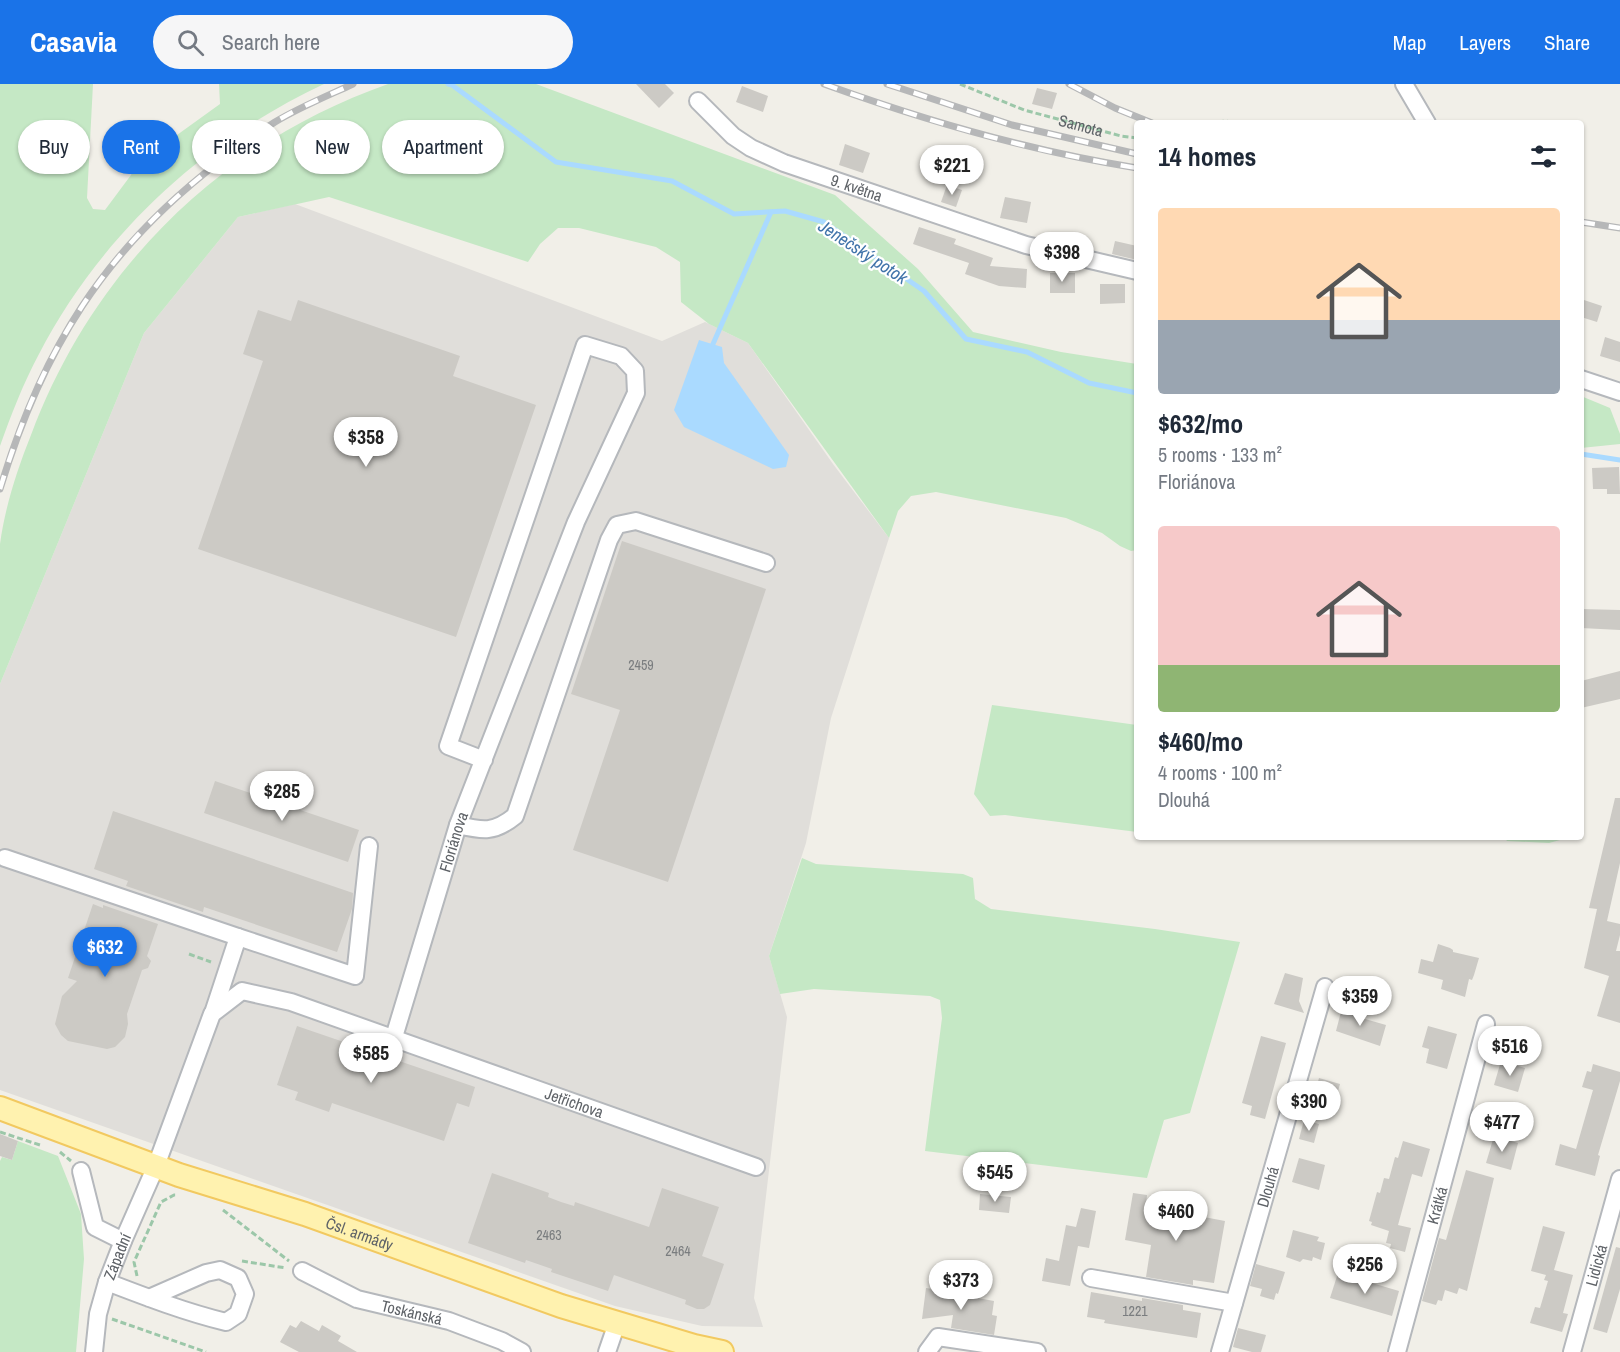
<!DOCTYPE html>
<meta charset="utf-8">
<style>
body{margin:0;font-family:"Archivo Narrow",sans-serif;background:#f6f6f7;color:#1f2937;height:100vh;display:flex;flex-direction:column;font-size:22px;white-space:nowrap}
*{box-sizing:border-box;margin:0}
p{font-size:20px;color:#747a83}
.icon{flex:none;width:33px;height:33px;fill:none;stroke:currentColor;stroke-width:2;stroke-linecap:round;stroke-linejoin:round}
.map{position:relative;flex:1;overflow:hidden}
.panel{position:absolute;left:1134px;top:36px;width:450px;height:720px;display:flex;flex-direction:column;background:#fff;border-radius:6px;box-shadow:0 2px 4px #0004}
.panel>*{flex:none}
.hud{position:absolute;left:18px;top:36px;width:570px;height:54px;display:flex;gap:12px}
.price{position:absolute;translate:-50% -51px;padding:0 14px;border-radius:21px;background:#fff;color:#222;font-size:20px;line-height:39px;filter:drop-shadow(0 2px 3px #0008)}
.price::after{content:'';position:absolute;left:50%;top:36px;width:18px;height:14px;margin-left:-9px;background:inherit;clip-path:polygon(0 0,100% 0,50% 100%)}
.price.current{background:#1a73e8;color:#fff}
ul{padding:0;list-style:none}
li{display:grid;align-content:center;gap:12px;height:318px;padding:0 24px}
li span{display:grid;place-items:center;height:186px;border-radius:6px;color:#555}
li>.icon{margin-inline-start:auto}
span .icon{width:108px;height:108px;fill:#fffc;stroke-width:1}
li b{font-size:26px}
h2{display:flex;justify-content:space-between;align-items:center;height:72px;padding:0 24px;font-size:26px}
.pill{padding:0 21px;border-radius:27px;background:#fff;box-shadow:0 2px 4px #0004;font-size:21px;line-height:54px}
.pill.current{background:#1a73e8;color:#fff}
header{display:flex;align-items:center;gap:36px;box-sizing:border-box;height:84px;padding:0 30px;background:#1a73e8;color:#fff}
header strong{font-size:28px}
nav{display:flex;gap:33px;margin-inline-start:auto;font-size:21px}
.search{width:420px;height:54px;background:#f6f6f7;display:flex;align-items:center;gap:15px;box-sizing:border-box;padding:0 21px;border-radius:33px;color:#747a83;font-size:22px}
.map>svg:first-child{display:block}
</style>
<header>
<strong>Casavia</strong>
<div class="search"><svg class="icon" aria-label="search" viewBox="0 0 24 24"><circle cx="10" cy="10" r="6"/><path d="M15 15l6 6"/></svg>Search here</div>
<nav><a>Map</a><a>Layers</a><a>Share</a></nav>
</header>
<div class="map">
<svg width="1620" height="1268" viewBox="0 0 1620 1268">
<rect width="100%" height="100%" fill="#f1efe8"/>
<polygon fill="#e0deda" points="295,120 662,257 705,238 748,259 833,380 889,454 831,634 806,759 769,872 787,933 754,1214 763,1243 702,1242 615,1222 0,1006 0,600 144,249 238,133"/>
<g fill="#c5e8c5">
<path d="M0 0H93L87 114 93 125 105 126 131 91 144 64 177 51 220 20 219 0H324C204 56 100 152 39 270 23 300 11 331 0 362Z"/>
<path d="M388 0H536L835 111 918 185 973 248 1061 268 1137 280V466L1131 467 1120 462 1102 449 1066 434 936 408 911 412 898 427 889 454 748 259 709 240 681 218 680 178 656 163 579 144H558L540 160 528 178 329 113 238 133 144 249 0 600C0 569 0 537 0 505 0 490 0 474 0 460 5 423 17 386 31 351 93 185 221 59 388 0Z"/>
<polygon points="1581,312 1610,324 1620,350 1620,360 1581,364"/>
<polygon points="992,621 1137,641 1137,748 1005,731 990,732 974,710"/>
<polygon points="1504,753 1571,753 1549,759 1507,757"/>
<polygon points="802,774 816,780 963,790 973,794 975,815 991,825 1155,845 1240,858 1190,1029 1164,1036 1147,1094 925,1067 942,934 940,916 930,912 814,905 780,910 769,872"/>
<polygon points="18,1057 58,1072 81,1130 84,1175 76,1268 0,1268 0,1077 2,1073 12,1076"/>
</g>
<polygon fill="#aadaff" points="699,256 722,263 724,279 789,371 786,383 773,385 684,343 674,326"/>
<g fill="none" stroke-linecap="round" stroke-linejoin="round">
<g stroke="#aadaff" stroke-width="5">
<polyline points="448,0 452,1 556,78 672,97 734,130 785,127 824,138 924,207 966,255 1027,268 1089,299 1137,309"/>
<polyline points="713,260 771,128"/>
<polyline points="1581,370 1620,376"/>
</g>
</g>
<g fill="#cccac5">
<polygon points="636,0 665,0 674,9 659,24"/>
<polygon points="742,2 768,12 763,28 736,18"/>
<polygon points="1037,4 1057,9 1052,25 1032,20"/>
<polygon points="845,60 870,69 863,89 839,81"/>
<polygon points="947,101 962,106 956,123 941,118"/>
<polygon points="1005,113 1031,118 1027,139 1000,134"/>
<polygon points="919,143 956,155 954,160 993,174 990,182 1027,185 1026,204 999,202 965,190 969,179 913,160"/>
<polygon points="1115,157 1137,162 1137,176 1112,170"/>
<rect x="1050" y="189" width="25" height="20"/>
<polygon points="1100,200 1125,200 1125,219 1100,220"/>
<polygon points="298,216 460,272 453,292 536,321 456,553 198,465 263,277 243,270 258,226 291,237"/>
<polygon points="1584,216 1602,222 1597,238 1581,233"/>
<polygon points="1605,253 1620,258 1620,278 1600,272"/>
<polygon points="1619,383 1620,410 1607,410 1607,405 1593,405 1592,384"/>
<polygon points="622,457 766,505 668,798 573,766 620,626 571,610"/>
<polygon points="1581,525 1620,526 1620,546 1581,544"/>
<polygon points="1620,587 1620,615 1581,624 1581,597"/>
<polygon points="215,697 359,746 348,778 204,729"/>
<polygon points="1615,714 1620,714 1620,779 1607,837 1620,840 1620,851 1616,867 1620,867 1620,939 1597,932 1609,892 1584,884 1597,825 1589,824"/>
<polygon points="113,727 353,809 352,825 337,868 204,823 203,828 126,802 128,797 94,785"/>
<polygon points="93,820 103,824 103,821 158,840 147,872 151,877 148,884 142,886 127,930 128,940 125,953 115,963 107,965 68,957 61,951 55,940 62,912 77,897 68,894"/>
<polygon points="1438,860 1450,864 1453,866 1453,868 1479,874 1474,891 1472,896 1469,895 1465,913 1441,905 1443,896 1418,889 1421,875 1433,878"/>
<polygon points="1285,889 1303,894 1299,917 1304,929 1274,920"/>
<polygon points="1342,924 1359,929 1358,933 1386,941 1380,962 1336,947"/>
<polygon points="297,942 475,1003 469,1023 457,1019 444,1057 332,1019 329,1028 295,1016 298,1008 277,1001"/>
<polygon points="1428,942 1457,950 1447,985 1426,979 1429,965 1422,963"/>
<polygon points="1261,952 1286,959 1265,1035 1250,1031 1252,1022 1242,1019"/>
<polygon points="1501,977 1525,984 1518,1008 1494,1001"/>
<polygon points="1593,980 1620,988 1620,997 1598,1071 1600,1072 1595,1092 1555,1081 1560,1060 1576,1065 1593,1006 1582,1003 1587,987 1591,988"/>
<polygon points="1319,994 1340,1000 1335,1018 1314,1012"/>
<polygon points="1304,1036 1319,1040 1314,1059 1299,1055"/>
<polygon points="0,1050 18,1057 12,1076 0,1072"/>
<polygon points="1494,1052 1518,1059 1511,1086 1486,1079"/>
<polygon points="1403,1057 1430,1065 1422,1093 1412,1090 1398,1141 1411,1144 1405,1168 1390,1164 1391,1160 1386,1159 1389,1147 1371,1141 1372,1138 1369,1137 1377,1108 1380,1109 1384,1094 1389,1095 1395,1073 1398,1074"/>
<polygon points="1299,1074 1325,1081 1319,1106 1292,1098"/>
<polygon points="1466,1086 1494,1094 1467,1207 1459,1204 1457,1210 1445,1206 1442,1217 1438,1216 1436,1221 1422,1217 1439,1154 1446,1156"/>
<polygon points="492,1089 549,1109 548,1113 561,1118 574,1122 575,1118 649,1143 662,1104 719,1123 702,1172 724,1180 710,1221 704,1225 697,1225 685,1220 686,1216 614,1191 608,1207 551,1188 552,1185 526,1176 525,1179 468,1159"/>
<polygon points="1133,1109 1147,1111 1146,1122 1225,1137 1214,1199 1193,1196 1193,1201 1146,1193 1151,1161 1125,1156"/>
<polygon points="980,1110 1011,1113 1009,1129 979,1126"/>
<polygon points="1081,1124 1096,1127 1089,1164 1078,1162 1070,1202 1042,1197 1046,1174 1059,1177 1066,1141 1076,1143"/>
<polygon points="1543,1142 1565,1148 1554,1186 1573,1191 1563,1229 1568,1230 1562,1248 1530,1239 1535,1223 1540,1224 1548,1197 1544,1196 1546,1191 1531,1187"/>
<polygon points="1293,1146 1319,1153 1317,1157 1325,1159 1321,1176 1313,1173 1312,1177 1303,1175 1300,1178 1286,1173"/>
<polygon points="1616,1163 1620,1164 1620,1205 1607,1249 1593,1245"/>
<polygon points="1256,1180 1285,1188 1278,1210 1276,1209 1274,1216 1260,1212 1262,1205 1250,1202"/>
<polygon points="1338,1189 1399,1207 1392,1232 1330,1214"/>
<polygon points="926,1204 972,1211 972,1213 994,1217 992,1231 997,1232 994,1251 951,1244 953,1231 922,1235"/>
<polygon points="1091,1208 1142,1217 1142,1214 1183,1221 1183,1226 1201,1229 1197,1254 1104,1239 1105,1236 1087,1233"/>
<polygon points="301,1237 319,1247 322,1241 341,1252 338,1257 357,1268 299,1268 280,1258 290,1241 296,1244"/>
<polygon points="1238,1244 1266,1251 1261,1268 1252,1268 1233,1263"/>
</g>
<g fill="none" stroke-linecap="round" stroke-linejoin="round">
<g stroke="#b5b8bc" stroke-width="20">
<g id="minor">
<polyline points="1404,0 1427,39"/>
<path id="s2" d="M698 17 733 52 751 64 784 79 1026 161 1137 187"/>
<polyline points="1581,295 1620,308"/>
<path d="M458 741C483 747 494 749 515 732L609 456 617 441 636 437 766 479"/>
<polyline points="5,774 238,853 213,929"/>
<polyline points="238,853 355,892 369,762"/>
<path id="s3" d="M394 953 458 741 576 438 636 309 635 287 621 272 585 261 448 662 484 676"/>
<polyline points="81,1087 95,1143 123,1157"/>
<path id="s4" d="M302 1187 357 1215 449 1237 502 1257 522 1268"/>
<polyline points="1091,1194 1234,1219"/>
<path d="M107 1198C146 1213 185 1228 226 1238L238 1230 245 1210 238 1194 220 1186 206 1189 149 1214"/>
<path id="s5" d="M94 1268 98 1230 107 1198 123 1157 156 1082 212 930 242 907 291 918 756 1083"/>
<polyline points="607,1268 617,1239"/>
<polyline points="927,1268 938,1253 1037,1268"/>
<path id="s6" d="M1220 1268 1325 903"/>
<path id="s7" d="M1397 1268 1486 940"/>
<path id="s8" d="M1572 1268 1620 1095"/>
</g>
</g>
<g stroke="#f2c960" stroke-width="26">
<g id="major">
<path id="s9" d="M0 1024 179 1091 305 1130 561 1222 694 1262 722 1268"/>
</g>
</g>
<g stroke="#9cc7a9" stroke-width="3" stroke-dasharray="6 3" stroke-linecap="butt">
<path id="s1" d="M960 0 1024 26 1121 52 1137 54"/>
<polyline points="1209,39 1226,37 1235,39"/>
<polyline points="189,870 211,878"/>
<polyline points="0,1048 40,1061"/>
<polyline points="60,1068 71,1077"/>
<polyline points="223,1126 289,1177"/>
<polyline points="242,1177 286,1184"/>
<polyline points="137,1192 134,1178 161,1118 174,1111 177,1111"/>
<polyline points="112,1235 206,1268"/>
</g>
<use href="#minor" stroke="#fff" stroke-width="16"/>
<use href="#major" stroke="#fff2af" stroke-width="22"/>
<g stroke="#b6b7b8" stroke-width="7">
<g id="rail">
<path d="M824 0C926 37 1029 67 1137 84"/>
<polyline points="887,0 1012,41 1137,70"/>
<polyline points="1069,0 1115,24 1152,39"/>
<polyline points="1581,138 1620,144"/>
<path d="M0 405C42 266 103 167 219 78 237 64 256 50 275 38 300 23 327 12 353 0"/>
</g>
</g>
<use href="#rail" stroke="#fff" stroke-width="4.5" stroke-dasharray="14" stroke-linecap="butt"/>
</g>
<g text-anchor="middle" stroke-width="4.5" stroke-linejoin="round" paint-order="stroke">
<g font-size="14" fill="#7a7d7f">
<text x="641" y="586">2459</text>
<text x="549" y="1156">2463</text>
<text x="678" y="1172">2464</text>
<text x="1135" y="1232">1221</text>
</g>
<g font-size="16" fill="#5f6368" stroke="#fff">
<text dy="6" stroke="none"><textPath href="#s1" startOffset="128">Samota</textPath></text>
<text dy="6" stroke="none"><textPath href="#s2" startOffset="184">9. května</textPath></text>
<text dy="6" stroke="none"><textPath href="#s3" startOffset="204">Floriánova</textPath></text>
<text dy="6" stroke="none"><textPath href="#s5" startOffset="748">Jetřichova</textPath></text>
<text dy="6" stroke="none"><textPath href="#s6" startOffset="172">Dlouhá</textPath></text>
<text dy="6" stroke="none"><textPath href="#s7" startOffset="152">Krátká</textPath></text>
<text dy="6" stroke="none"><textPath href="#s9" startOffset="381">Čsl. armády</textPath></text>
<text dy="6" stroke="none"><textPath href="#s5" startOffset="99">Západní</textPath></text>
<text dy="6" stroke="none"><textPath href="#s8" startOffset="90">Lidická</textPath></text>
<text dy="6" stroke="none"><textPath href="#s4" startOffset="118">Toskánská</textPath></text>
</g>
<g font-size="18" font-style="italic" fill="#4174aa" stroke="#fff">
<text transform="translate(863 168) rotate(33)" y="6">Jenečský potok</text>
</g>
</g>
</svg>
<b class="price" style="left:952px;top:112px">$221</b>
<b class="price" style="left:1062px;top:199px">$398</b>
<b class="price" style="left:366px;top:384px">$358</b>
<b class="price" style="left:282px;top:738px">$285</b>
<b class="price current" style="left:105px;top:894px">$632</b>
<b class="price" style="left:1360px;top:943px">$359</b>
<b class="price" style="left:1510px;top:993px">$516</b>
<b class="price" style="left:371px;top:1000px">$585</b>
<b class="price" style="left:1309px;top:1048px">$390</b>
<b class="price" style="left:1502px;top:1069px">$477</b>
<b class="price" style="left:995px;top:1119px">$545</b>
<b class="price" style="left:1176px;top:1158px">$460</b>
<b class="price" style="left:1365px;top:1211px">$256</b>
<b class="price" style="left:961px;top:1227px">$373</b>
<div class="hud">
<a class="pill">Buy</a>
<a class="pill current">Rent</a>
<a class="pill">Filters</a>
<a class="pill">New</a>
<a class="pill">Apartment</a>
</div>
<section class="panel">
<h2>14 homes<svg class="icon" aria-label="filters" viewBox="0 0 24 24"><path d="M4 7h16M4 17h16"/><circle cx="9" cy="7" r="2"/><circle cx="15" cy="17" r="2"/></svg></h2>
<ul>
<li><span style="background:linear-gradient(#ffd9b3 60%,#9aa5b1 0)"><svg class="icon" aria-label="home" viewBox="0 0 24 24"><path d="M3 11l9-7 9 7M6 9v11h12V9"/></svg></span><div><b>$632/mo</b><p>5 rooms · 133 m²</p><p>Floriánova</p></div></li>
<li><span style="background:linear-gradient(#f6c9c9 75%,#8fb573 0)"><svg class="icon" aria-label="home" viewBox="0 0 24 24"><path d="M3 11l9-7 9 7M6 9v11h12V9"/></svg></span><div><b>$460/mo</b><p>4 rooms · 100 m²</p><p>Dlouhá</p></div></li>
</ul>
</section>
</div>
